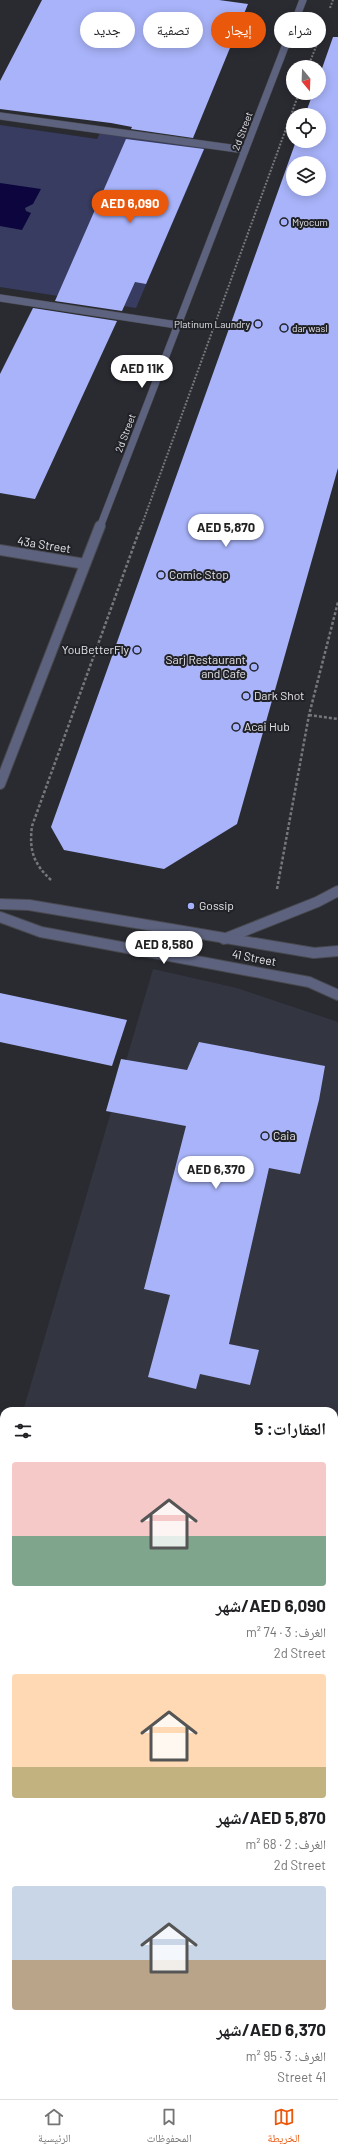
<!DOCTYPE html>
<html lang="ar">
<meta charset="utf-8">
<style>
body{margin:0;font-family:Barlow,"Noto Naskh Arabic",sans-serif;background:#f2f2f2;color:#202124;direction:rtl;height:100vh;display:flex;flex-direction:column;font-size:15px;white-space:nowrap}
*{box-sizing:border-box;margin:0}
p{font-size:13px;color:#757577}
.icon{flex:none;width:22px;height:22px;fill:none;stroke:currentColor;stroke-width:2;stroke-linecap:round;stroke-linejoin:round}
.map{position:relative;flex:1;overflow:hidden;direction:ltr}
.sheet{position:absolute;left:0px;top:1407px;width:338px;height:692px;display:flex;flex-direction:column;background:#fff;border-radius:12px 12px 0 0;box-shadow:0 2px 10px #0003;direction:rtl}
.sheet>*{flex:none}
.hud{position:absolute;left:12px;top:12px;width:314px;height:36px;direction:rtl;display:flex;gap:8px}
.needle{width:26px;rotate:161deg}
.controls{position:absolute;left:286px;top:60px;display:grid;gap:8px}
.controls a{display:grid;place-items:center;width:40px;height:40px;border-radius:50%;background:#fff;box-shadow:0 2px 10px #0003;font-size:20px}
.price{position:absolute;translate:-50% -34px;padding:0 9px;border-radius:14px;background:#fff;color:#222;font-size:13px;line-height:26px;filter:drop-shadow(0 1px 2px #0008)}
.price::after{content:'';position:absolute;left:50%;top:24px;width:12px;height:9px;margin-left:-6px;background:inherit;clip-path:polygon(0 0,100% 0,50% 100%)}
.price.selected{background:#ea580c;color:#fff}
ul{padding:0;list-style:none}
li{display:grid;align-content:center;gap:8px;height:212px;padding:0 12px}
li span{display:grid;place-items:center;height:124px;border-radius:4px;color:#555}
li>.icon{margin-inline-start:auto}
span .icon{width:72px;height:72px;fill:#fffc;stroke-width:1}
li b{font-size:17px}
h2{display:flex;justify-content:space-between;align-items:center;height:48px;padding:0 12px;font-size:17px}
.pill{padding:0 14px;border-radius:18px;background:#fff;box-shadow:0 2px 10px #0003;font-size:14px;line-height:36px}
.pill.selected{background:#ea580c;color:#fff}
.tab-bar{display:flex;justify-content:space-around;align-items:center;height:56px;border-top:1px solid #e0e0e0;background:#fff;font-size:11px;color:#757577}
.tab-bar a{display:grid;justify-items:center;gap:2px}
.tab-bar .selected{color:#ea580c}
.map>svg:first-child{display:block}
</style>
<div class="map">
<svg width="338" height="2099" viewBox="0 0 338 2099">
<rect width="100%" height="100%" fill="#2a2b31"/>
<g fill="#333541">
<polygon points="153,969 237,988 338,1022 338,1524 334,1542 334,1411 23,1411"/>
<polygon points="4,1475 4,2095 214,2095 213,2099 0,2099 0,1488"/>
</g>
<polygon fill="#373c60" points="0,125 97,139 100,133 205,148 136,308 0,287"/>
<polygon fill="#0c053e" points="0,183 41,189 33,204 25,208 26,211 31,213 22,230 0,226"/>
<g fill="#a8b3f9" fill-rule="evenodd">
<polygon points="42,0 219,0 248,4 193,138 131,129 132,127 111,123 0,109 0,81"/>
<path d="M333 37H338V468L237 824 164 869 64 850 51 827 296 141H319V115H305L313 93H319V77ZM293 163H319V189H293Z"/>
<polygon points="126,139 204,149 146,284 135,282 122,311 55,301"/>
<polygon points="33,308 117,321 35,499 0,493 0,374"/>
<polygon points="0,993 127,1020 112,1066 0,1042"/>
<polygon points="199,1042 325,1066 319,1100 300,1174 269,1168 229,1344 259,1350 250,1385 200,1374 196,1389 148,1377 170,1295 144,1289 186,1126 106,1111 121,1059 187,1070"/>
</g>
<g fill="none" stroke-linecap="round" stroke-linejoin="round">
<g stroke="#48494e" stroke-width="8">
<g id="service-far1">
<polyline points="0,116 245,150"/>
<polyline points="0,298 177,325"/>
</g>
</g>
<g stroke="#48494e" stroke-width="12">
<polyline id="service" points="224,939 317,902 338,891"/>
</g>
<g stroke="#48494e" stroke-width="8">
<polyline id="minor-far1" points="100,527 303,0"/>
</g>
<g stroke="#48494e" stroke-width="12">
<g id="minor">
<polyline points="0,550 85,564"/>
<polyline points="0,784 100,526"/>
<polyline points="0,904 29,905 314,953 338,951"/>
<polyline points="0,917 41,932 309,982 338,995"/>
</g>
</g>
<g stroke="#48494e" stroke-width="14">
<g id="primary">
<polyline points="334,1554 338,1533"/>
<polyline points="230,2099 231,2095"/>
</g>
</g>
<g stroke="#76777c" stroke-width="2" stroke-dasharray="2 1.5" stroke-linecap="butt">
<polyline points="330,8 333,0"/>
<polyline points="308,67 319,39"/>
<polyline points="141,527 299,93"/>
</g>
<g stroke="#76777c" stroke-width="2.5" stroke-dasharray="3 2" stroke-linecap="butt">
<polyline points="309,715 338,719"/>
<path d="M51 880C33 863 29 850 32 826L141 526"/>
<polyline points="277,889 309,715 338,602"/>
<polyline points="209,906 234,904"/>
</g>
<use href="#service-far1" stroke="#5d627e" stroke-width="7"/>
<use href="#service" stroke="#5d627e" stroke-width="10"/>
<use href="#minor-far1" stroke="#5d627e" stroke-width="7"/>
<use href="#minor" stroke="#5d627e" stroke-width="10"/>
<use href="#primary" stroke="#8e97d1" stroke-width="12"/>
</g>
<g fill="#a5b1fc" stroke="#212227" stroke-width="1.5">
<circle cx="284" cy="222" r="4"/>
<circle cx="258" cy="324" r="4"/>
<circle cx="284" cy="328" r="4"/>
<circle cx="161" cy="575" r="4"/>
<circle cx="137" cy="650" r="4"/>
<circle cx="254" cy="667" r="4"/>
<circle cx="246" cy="696" r="4"/>
<circle cx="236" cy="727" r="4"/>
<circle cx="191" cy="906" r="4"/>
<circle cx="265" cy="1136" r="4"/>
</g>
<g text-anchor="middle" stroke-width="4" stroke-linejoin="round" paint-order="stroke">
<g font-size="10" fill="#e5e5e9" stroke="#212227">
<text transform="translate(242 131) rotate(-69)" y="4">2d Street</text>
<text transform="translate(125 433) rotate(-69)" y="4">2d Street</text>
</g>
<g font-size="10" fill="#e5e5e9" stroke="#212227" text-anchor="start">
<text x="292" y="226">Myocum</text>
<text x="250" y="328" text-anchor="end">Platinum Laundry</text>
<text x="292" y="332">dar wasl</text>
</g>
<g font-size="12" fill="#e5e5e9" stroke="#212227">
<text transform="translate(44 545) rotate(9)" y="4">43a Street</text>
<text transform="translate(254 958) rotate(11)" y="4">41 Street</text>
</g>
<g font-size="12" fill="#e5e5e9" stroke="#212227" text-anchor="start">
<text x="169" y="579">Comic Stop</text>
<text x="129" y="654" text-anchor="end">YouBetterFly</text>
<text x="246" y="664" text-anchor="end">Sarj Restaurant<tspan x="246" dy="14">and Cafe</tspan></text>
<text x="254" y="700">Dark Shot</text>
<text x="244" y="731">Acai Hub</text>
<text x="199" y="910">Gossip</text>
<text x="273" y="1140">Caia</text>
</g>
</g>
</svg>
<div class="controls">
<a><svg class="needle" viewBox="-14 -14 28 28"><path d="M0-13l5 13h-10z" fill="#e53935"/><path d="M0 13l5-13h-10z" fill="#757577"/></svg></a>
<a><svg class="icon" aria-label="locate" viewBox="0 0 24 24"><circle cx="12" cy="12" r="6"/><path d="M12 2v4M12 18v4M2 12h4M18 12h4"/></svg></a>
<a><svg class="icon" aria-label="layers" viewBox="0 0 24 24"><path d="M12 4l9 5-9 5-9-5zM3 14l9 5 9-5"/></svg></a>
</div>
<b class="price selected" style="left:130px;top:224px">AED 6,090</b>
<b class="price" style="left:142px;top:389px">AED 11K</b>
<b class="price" style="left:226px;top:548px">AED 5,870</b>
<b class="price" style="left:164px;top:965px">AED 8,580</b>
<b class="price" style="left:216px;top:1190px">AED 6,370</b>
<div class="hud">
<a class="pill">شراء</a>
<a class="pill selected">إيجار</a>
<a class="pill">تصفية</a>
<a class="pill">جديد</a>
</div>
<section class="sheet">
<h2>العقارات: 5<svg class="icon" aria-label="filters" viewBox="0 0 24 24"><path d="M4 7h16M4 17h16"/><circle cx="9" cy="7" r="2"/><circle cx="15" cy="17" r="2"/></svg></h2>
<ul>
<li><span style="background:linear-gradient(#f6c9c9 60%,#7fa58c 0)"><svg class="icon" aria-label="home" viewBox="0 0 24 24"><path d="M3 11l9-7 9 7M6 9v11h12V9"/></svg></span><div><b>AED 6,090/شهر</b><p>الغرف: 3 · 74 m²</p><p>2d Street</p></div></li>
<li><span style="background:linear-gradient(#ffd9b3 75%,#c2b280 0)"><svg class="icon" aria-label="home" viewBox="0 0 24 24"><path d="M3 11l9-7 9 7M6 9v11h12V9"/></svg></span><div><b>AED 5,870/شهر</b><p>الغرف: 2 · 68 m²</p><p>2d Street</p></div></li>
<li><span style="background:linear-gradient(#c9d6e8 60%,#b9a48a 0)"><svg class="icon" aria-label="home" viewBox="0 0 24 24"><path d="M3 11l9-7 9 7M6 9v11h12V9"/></svg></span><div><b>AED 6,370/شهر</b><p>الغرف: 3 · 95 m²</p><p>41 Street</p></div></li>
</ul>
</section>
</div>
<nav class="tab-bar">
<a class="selected"><svg class="icon" aria-label="map" viewBox="0 0 24 24"><path d="M3 6l6-2 6 2 6-2v14l-6 2-6-2-6 2zM9 4v14M15 6v14"/></svg>الخريطة</a>
<a><svg class="icon" aria-label="saved" viewBox="0 0 24 24"><path d="M7 4h10v16l-5-4-5 4z"/></svg>المحفوظات</a>
<a><svg class="icon" aria-label="home" viewBox="0 0 24 24"><path d="M3 11l9-7 9 7M6 9v11h12V9"/></svg>الرئيسية</a>
</nav>
